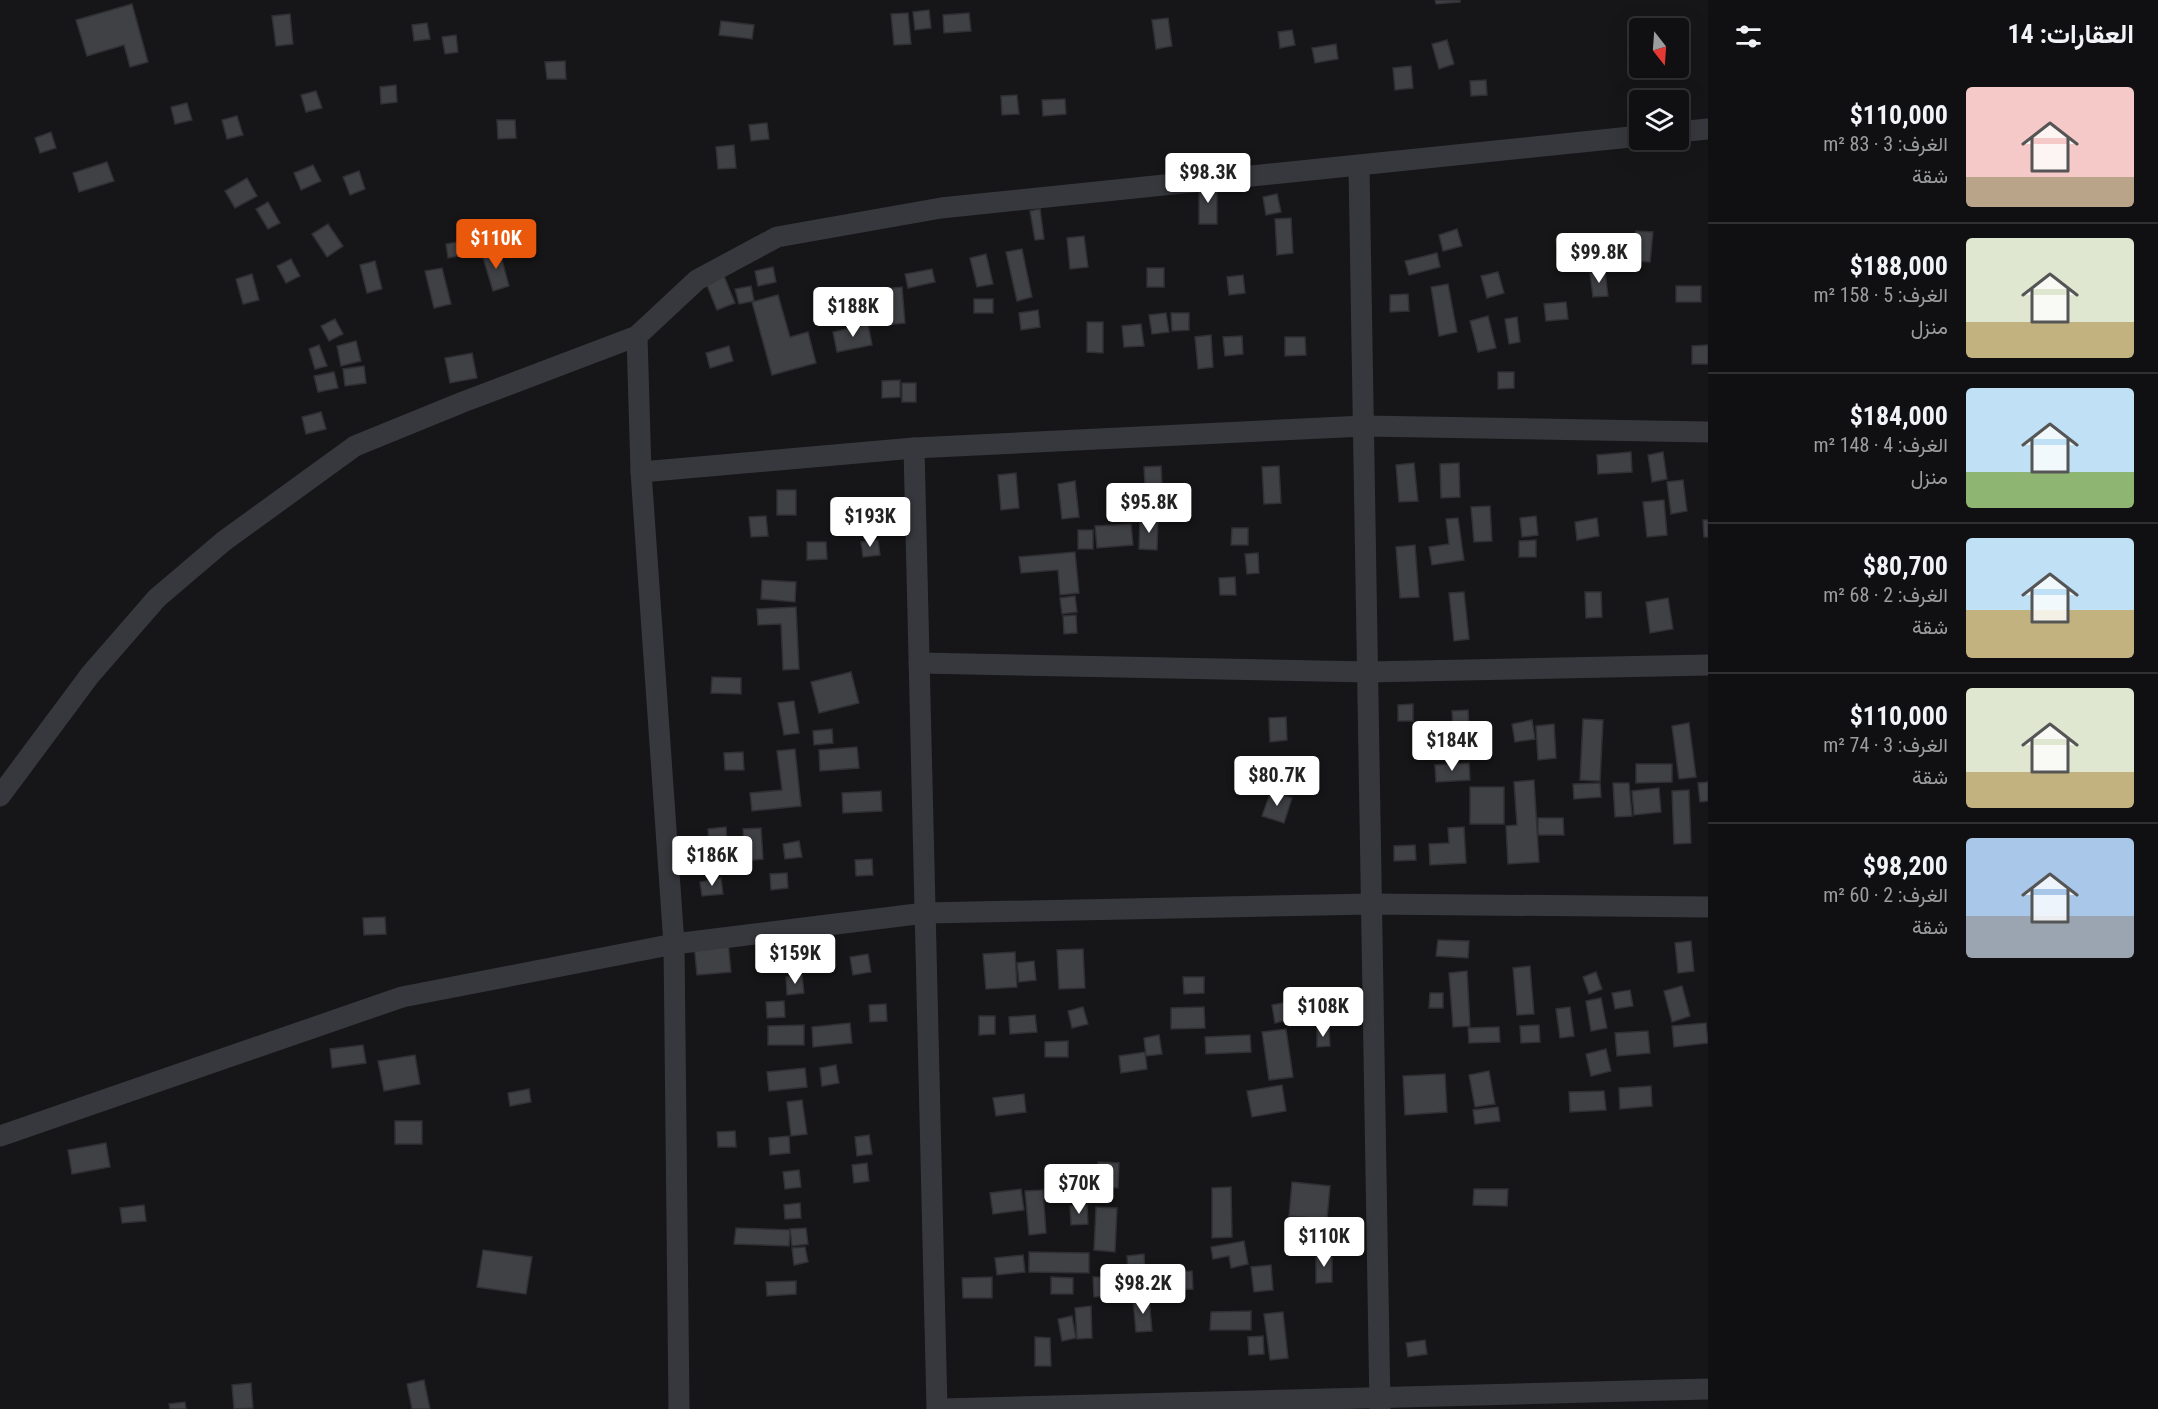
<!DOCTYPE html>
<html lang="ar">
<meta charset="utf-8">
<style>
body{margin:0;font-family:"Roboto Condensed",Vazirmatn,sans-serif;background:#19191b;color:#f1f3f6;direction:rtl;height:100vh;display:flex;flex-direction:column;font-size:22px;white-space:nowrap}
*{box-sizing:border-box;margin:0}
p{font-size:20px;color:#9c9d9f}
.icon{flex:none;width:33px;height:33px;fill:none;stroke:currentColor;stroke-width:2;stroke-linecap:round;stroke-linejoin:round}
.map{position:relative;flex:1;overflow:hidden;direction:ltr}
.sheet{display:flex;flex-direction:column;background:#101012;width:450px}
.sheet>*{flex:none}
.needle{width:39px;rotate:163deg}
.tools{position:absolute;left:1629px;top:18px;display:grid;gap:12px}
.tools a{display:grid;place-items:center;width:60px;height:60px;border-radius:6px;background:#101012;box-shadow:0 6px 24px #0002,0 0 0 2px #303032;font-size:30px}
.price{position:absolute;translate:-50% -51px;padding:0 14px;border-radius:6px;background:#fff;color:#222;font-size:20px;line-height:39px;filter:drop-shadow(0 2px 3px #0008)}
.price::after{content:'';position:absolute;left:50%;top:36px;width:18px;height:14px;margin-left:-9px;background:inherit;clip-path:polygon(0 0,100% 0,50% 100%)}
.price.selected{background:#ea580c;color:#fff}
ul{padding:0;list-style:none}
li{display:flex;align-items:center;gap:18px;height:150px;padding:0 24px}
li+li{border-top:2px solid #303032}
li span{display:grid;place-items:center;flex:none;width:168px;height:120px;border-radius:6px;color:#555}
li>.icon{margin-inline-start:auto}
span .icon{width:72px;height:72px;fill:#fffc;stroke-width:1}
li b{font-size:26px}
h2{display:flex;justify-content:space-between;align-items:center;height:72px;padding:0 24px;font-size:26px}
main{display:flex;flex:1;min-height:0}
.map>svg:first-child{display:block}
</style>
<main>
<section class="sheet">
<h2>العقارات: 14<svg class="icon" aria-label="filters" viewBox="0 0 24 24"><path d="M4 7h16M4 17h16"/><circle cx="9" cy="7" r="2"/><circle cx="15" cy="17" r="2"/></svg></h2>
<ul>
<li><span style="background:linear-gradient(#f6c9c9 75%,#b9a48a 0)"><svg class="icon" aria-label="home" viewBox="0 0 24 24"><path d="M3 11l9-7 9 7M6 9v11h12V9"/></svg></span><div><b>$110,000</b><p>الغرف: 3 · 83 m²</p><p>شقة</p></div></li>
<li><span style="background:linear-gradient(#dfe7d0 70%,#c2b280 0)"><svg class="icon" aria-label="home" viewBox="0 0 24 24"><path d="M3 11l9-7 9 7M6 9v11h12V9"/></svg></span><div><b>$188,000</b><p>الغرف: 5 · 158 m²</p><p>منزل</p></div></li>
<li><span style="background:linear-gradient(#bfe0f5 70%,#8fb573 0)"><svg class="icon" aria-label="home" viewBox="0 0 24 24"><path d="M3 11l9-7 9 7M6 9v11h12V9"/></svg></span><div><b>$184,000</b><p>الغرف: 4 · 148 m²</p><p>منزل</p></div></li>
<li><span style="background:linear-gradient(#bfe0f5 60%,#c2b280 0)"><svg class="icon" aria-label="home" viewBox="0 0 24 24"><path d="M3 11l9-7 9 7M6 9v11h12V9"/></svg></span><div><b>$80,700</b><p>الغرف: 2 · 68 m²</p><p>شقة</p></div></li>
<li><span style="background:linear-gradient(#dfe7d0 70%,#c2b280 0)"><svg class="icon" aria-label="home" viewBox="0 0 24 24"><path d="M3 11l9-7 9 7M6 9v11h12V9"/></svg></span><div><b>$110,000</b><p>الغرف: 3 · 74 m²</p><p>شقة</p></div></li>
<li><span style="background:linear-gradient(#a9c7e8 65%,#9aa5b1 0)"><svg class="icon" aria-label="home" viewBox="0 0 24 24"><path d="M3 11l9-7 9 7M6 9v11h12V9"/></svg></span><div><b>$98,200</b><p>الغرف: 2 · 60 m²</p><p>شقة</p></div></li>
</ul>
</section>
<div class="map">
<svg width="1708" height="1409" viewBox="0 0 1708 1409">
<rect width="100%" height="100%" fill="#161618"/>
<g fill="#404145" stroke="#303034" stroke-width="1.5">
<polygon points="1435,0 1460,0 1460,2 1436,4"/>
<polygon points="132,4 148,62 130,67 124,45 87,56 76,20"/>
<polygon points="929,10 931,28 915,30 913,12"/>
<polygon points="908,13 911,44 894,45 891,14"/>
<polygon points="969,13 971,31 944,33 943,15"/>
<polygon points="290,14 293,44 276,46 272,16"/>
<polygon points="1168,18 1172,46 1156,49 1152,20"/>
<polygon points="721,21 754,25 752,39 719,35"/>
<polygon points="427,23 430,39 414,41 412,25"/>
<polygon points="1292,30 1295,45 1280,48 1278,32"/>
<polygon points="456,35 458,52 445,54 442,37"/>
<polygon points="1447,40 1454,64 1439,69 1432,44"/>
<polygon points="1336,44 1338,59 1315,63 1312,48"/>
<polygon points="565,61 566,79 547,79 545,62"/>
<polygon points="1411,66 1413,88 1395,90 1393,68"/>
<polygon points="1486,80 1487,95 1471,96 1470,81"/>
<polygon points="396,85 397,102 381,104 380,87"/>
<polygon points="316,91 322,108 306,112 301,95"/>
<polygon points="1017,95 1019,114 1002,115 1001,96"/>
<polygon points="1065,99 1066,114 1043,116 1042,100"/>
<polygon points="187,103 192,120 175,124 171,107"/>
<polygon points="237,116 243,135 227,139 222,120"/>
<polygon points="497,120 515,120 516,138 498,139"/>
<polygon points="767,123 769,139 751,141 749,125"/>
<polygon points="51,132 56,148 40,153 35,138"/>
<polygon points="734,145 736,168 718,169 716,147"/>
<polygon points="107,162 114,181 79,192 73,173"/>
<polygon points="313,165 321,181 301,190 294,173"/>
<polygon points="359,171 365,189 350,195 343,177"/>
<polygon points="247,178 257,196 235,208 225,191"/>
<rect x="1199" y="183" width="18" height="41"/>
<polygon points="1277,194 1281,212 1266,215 1263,197"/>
<polygon points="268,202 280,223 268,229 256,209"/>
<polygon points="1040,209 1044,239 1035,240 1030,211"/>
<polygon points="1291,218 1293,253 1277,255 1275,219"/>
<polygon points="328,224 343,246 327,257 312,234"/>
<polygon points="1457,229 1462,246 1443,251 1439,235"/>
<polygon points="1636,231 1653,232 1650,262 1634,261"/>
<polygon points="1084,236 1088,267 1070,269 1067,238"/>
<polygon points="1577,238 1580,254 1558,257 1556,240"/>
<polygon points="462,241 465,255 448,258 446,244"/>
<polygon points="499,249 509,286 493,291 482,254"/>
<polygon points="1022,249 1032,297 1017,301 1006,252"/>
<polygon points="1437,253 1440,267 1409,275 1405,261"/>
<polygon points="986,254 993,284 977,287 970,258"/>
<polygon points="291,259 300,276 286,283 277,266"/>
<polygon points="375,261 382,289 367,293 360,265"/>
<polygon points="773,267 776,282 758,286 755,271"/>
<polygon points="442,268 451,304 434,308 425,271"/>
<rect x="1147" y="268" width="17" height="19"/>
<polygon points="932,269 935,282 908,288 905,274"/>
<polygon points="1605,271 1608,296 1593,297 1590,273"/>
<polygon points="1498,272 1504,293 1487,298 1481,276"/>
<polygon points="252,274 259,300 243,304 236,279"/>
<polygon points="1243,275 1245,293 1229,295 1227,277"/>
<polygon points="724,276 735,303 717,310 706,283"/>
<polygon points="1448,284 1457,332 1439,336 1431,287"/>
<polygon points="751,286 754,301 739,304 735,289"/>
<rect x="1676" y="286" width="25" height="16"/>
<polygon points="902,287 905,323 887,325 884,289"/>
<polygon points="1408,294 1409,311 1390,312 1390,295"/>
<polygon points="778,295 790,337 808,332 816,363 772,375 752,302"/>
<rect x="974" y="299" width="19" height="14"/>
<polygon points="1566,302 1568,319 1546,321 1544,304"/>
<polygon points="1038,310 1040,327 1021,330 1019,313"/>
<polygon points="1166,313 1169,332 1152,334 1149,315"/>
<polygon points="1171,313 1189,313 1189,330 1172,331"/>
<polygon points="1488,316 1496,348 1478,352 1470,321"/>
<polygon points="1517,317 1520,342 1509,344 1505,319"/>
<polygon points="335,319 343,334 329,341 321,326"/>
<polygon points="1087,322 1103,322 1103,353 1087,352"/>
<polygon points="868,324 872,345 837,352 833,332"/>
<polygon points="1141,324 1144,346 1124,347 1122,326"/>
<polygon points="1211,335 1213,367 1198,369 1195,337"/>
<polygon points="1242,336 1243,354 1225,356 1223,337"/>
<polygon points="1285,337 1305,337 1306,355 1285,356"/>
<polygon points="356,341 361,361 341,366 337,346"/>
<polygon points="319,345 327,366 315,369 309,349"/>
<polygon points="1708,345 1708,364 1692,364 1692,346"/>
<polygon points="729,346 733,361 710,368 706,353"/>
<polygon points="472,353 477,378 450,383 445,358"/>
<polygon points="364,366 366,383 345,386 343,369"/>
<polygon points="334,372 338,388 318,392 314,376"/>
<polygon points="1498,372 1514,372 1514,388 1498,389"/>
<polygon points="900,380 900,397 882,398 882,381"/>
<rect x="902" y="383" width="14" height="19"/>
<polygon points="321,412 326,429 306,434 302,417"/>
<polygon points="1631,452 1632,472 1598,474 1597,455"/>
<polygon points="1663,452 1667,479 1652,482 1648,455"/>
<polygon points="1414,463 1418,501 1399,502 1396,465"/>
<polygon points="1459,463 1460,497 1441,498 1440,464"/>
<polygon points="1161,466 1162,484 1145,485 1144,467"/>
<polygon points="1279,466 1281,503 1264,504 1262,467"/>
<polygon points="1016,473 1019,508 1001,510 998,475"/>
<polygon points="1683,480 1687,511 1671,514 1667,482"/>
<polygon points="1075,481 1079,517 1062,519 1058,484"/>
<rect x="777" y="490" width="19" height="25"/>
<polygon points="1664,500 1667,535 1647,537 1643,502"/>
<polygon points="1490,506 1492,541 1474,542 1471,507"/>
<polygon points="854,512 856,531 840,534 838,514"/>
<polygon points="766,516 768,536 751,537 749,517"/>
<polygon points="1536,516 1538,535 1522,537 1520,518"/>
<polygon points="1458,518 1464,560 1432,565 1429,547 1449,544 1446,519"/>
<polygon points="1597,518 1599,536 1577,540 1575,522"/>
<polygon points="1140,519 1158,519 1157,550 1139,549"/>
<polygon points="1703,520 1708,520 1708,537 1704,537"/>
<polygon points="1131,524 1133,545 1097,548 1095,526"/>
<polygon points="1232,528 1248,528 1248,545 1231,545"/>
<rect x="1078" y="530" width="15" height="19"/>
<polygon points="878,540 880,555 863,557 861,542"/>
<polygon points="1536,540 1536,557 1519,557 1519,541"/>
<polygon points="807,542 826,542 827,559 807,560"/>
<polygon points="1415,545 1419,597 1400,598 1396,547"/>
<polygon points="1075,552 1079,593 1060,595 1058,570 1021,573 1019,557"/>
<polygon points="1258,553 1259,573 1247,574 1245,554"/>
<polygon points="1235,577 1236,595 1220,595 1219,578"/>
<polygon points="762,580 796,582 795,602 761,599"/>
<polygon points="1464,592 1469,639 1454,641 1449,593"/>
<polygon points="1585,592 1601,592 1602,617 1586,618"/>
<polygon points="1075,596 1077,612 1062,614 1060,598"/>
<polygon points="1668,598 1673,629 1650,633 1646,602"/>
<polygon points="796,607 799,669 783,670 781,624 758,625 757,609"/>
<polygon points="1076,615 1077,633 1064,634 1063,616"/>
<polygon points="851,672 859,703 819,713 811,682"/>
<polygon points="712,677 741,678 741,694 711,693"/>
<polygon points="794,701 799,733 784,735 778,703"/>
<polygon points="1413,704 1413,721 1398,721 1398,705"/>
<polygon points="1468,710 1469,730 1453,731 1452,711"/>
<polygon points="1286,717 1287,740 1270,742 1269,718"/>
<polygon points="1583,719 1603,720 1600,781 1580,780"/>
<polygon points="1532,720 1535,739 1515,742 1512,724"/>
<polygon points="1689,723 1696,777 1679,779 1672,726"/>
<polygon points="1554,724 1556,758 1538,760 1536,726"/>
<polygon points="832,729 833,743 814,745 813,731"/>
<polygon points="857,747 859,768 820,771 819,750"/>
<polygon points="795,749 801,806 752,811 750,793 782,790 777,751"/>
<polygon points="743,752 744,770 725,770 724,753"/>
<polygon points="1469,763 1470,780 1436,782 1435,765"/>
<polygon points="1636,764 1672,764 1672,782 1636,783"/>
<polygon points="1534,780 1539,862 1508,864 1506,826 1517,825 1514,782"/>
<polygon points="1708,782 1708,801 1700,802 1698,783"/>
<polygon points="1600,783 1601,797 1574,799 1573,784"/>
<polygon points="1613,783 1629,783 1632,816 1615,817"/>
<rect x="1470" y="787" width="34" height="37"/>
<polygon points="1659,788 1661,812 1634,815 1632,791"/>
<polygon points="1689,790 1691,843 1674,844 1672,791"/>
<polygon points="881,791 882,811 843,813 842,793"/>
<polygon points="1271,791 1292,798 1284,823 1262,816"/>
<polygon points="1538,818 1563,818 1564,835 1538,835"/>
<polygon points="726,827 727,843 709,845 708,829"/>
<polygon points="1464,827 1466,863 1430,865 1429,844 1449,843 1448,828"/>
<polygon points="761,828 763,859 745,861 743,829"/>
<polygon points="799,841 802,857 785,859 783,844"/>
<polygon points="1415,845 1416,860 1394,861 1394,846"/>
<polygon points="872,859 873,875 856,876 855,860"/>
<polygon points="787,873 788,888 771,890 770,874"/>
<polygon points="721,878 723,894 702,896 700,882"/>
<polygon points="385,917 386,934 364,935 363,918"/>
<polygon points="1438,940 1469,941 1468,958 1436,956"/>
<polygon points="728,941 731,972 697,975 694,944"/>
<polygon points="1691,941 1694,971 1678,973 1675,943"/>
<polygon points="1083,949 1085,988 1059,989 1057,950"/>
<polygon points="1015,952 1017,987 986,989 983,954"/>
<polygon points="868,954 871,972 853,975 850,957"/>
<polygon points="1034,961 1036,980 1019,982 1017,963"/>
<polygon points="1530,966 1534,1014 1517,1015 1513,968"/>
<polygon points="1467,971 1470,1026 1453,1027 1449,973"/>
<polygon points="1596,972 1602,989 1589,994 1583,977"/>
<polygon points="802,975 804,993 787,995 786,977"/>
<polygon points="1183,977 1204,977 1204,993 1184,994"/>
<polygon points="1682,986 1690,1016 1672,1022 1664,991"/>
<polygon points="1630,990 1633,1006 1615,1009 1612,993"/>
<polygon points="1430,993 1443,993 1443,1008 1429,1008"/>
<polygon points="1601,998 1607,1028 1591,1031 1586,1001"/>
<polygon points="784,1001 785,1017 767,1018 766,1002"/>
<polygon points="1292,1001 1295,1018 1275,1023 1272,1005"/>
<polygon points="886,1004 887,1021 870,1022 869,1005"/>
<polygon points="1083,1007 1088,1024 1072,1028 1068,1011"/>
<polygon points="1204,1007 1205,1028 1171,1029 1171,1008"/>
<polygon points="1570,1007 1574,1036 1560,1038 1556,1009"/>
<polygon points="1035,1015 1037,1032 1010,1034 1009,1017"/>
<polygon points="979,1016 995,1016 995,1034 979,1035"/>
<polygon points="850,1023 852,1043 813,1047 812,1027"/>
<polygon points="1706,1023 1708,1043 1674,1047 1672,1026"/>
<polygon points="804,1025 804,1045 768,1045 768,1026"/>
<polygon points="1539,1025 1540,1042 1521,1043 1520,1026"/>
<polygon points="1499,1027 1500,1042 1469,1043 1468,1028"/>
<polygon points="1329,1028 1330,1046 1317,1047 1317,1029"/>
<polygon points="1286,1029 1293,1077 1269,1080 1262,1032"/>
<polygon points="1648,1031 1650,1053 1617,1056 1615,1033"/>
<polygon points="1159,1035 1162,1054 1146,1056 1144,1038"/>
<polygon points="1250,1035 1251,1052 1206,1054 1205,1037"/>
<polygon points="1068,1041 1068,1057 1045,1057 1045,1042"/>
<polygon points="363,1045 366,1063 332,1068 330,1049"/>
<polygon points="1606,1049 1611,1071 1591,1076 1586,1054"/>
<polygon points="1145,1052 1147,1069 1121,1073 1119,1056"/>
<polygon points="415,1055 420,1084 384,1091 378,1061"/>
<polygon points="836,1065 839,1083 822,1086 820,1068"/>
<polygon points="805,1068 807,1087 769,1091 767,1072"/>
<polygon points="1489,1071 1495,1104 1475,1107 1469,1075"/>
<polygon points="1445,1074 1447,1112 1405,1115 1403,1076"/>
<polygon points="1282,1085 1286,1111 1252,1117 1247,1091"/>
<polygon points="1651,1086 1652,1106 1620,1109 1619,1088"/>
<polygon points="529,1089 531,1102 510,1106 508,1093"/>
<polygon points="1604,1091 1606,1110 1570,1112 1569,1092"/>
<polygon points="1024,1094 1026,1112 996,1116 993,1098"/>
<polygon points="802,1100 807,1134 791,1136 787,1102"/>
<polygon points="1498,1107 1500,1121 1475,1124 1473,1110"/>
<rect x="395" y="1121" width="27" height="23"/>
<polygon points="735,1131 736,1147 718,1147 717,1132"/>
<polygon points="869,1135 872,1154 857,1156 855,1137"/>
<polygon points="789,1136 790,1153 770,1155 769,1138"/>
<polygon points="106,1143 110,1167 72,1174 68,1150"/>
<polygon points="1098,1162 1119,1163 1118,1188 1097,1187"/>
<polygon points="867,1163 869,1181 854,1183 852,1165"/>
<polygon points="799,1170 801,1187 785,1189 783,1172"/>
<polygon points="1292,1182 1330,1186 1327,1219 1289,1216"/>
<polygon points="1231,1187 1232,1237 1212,1238 1212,1188"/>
<polygon points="1021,1189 1024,1210 993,1214 990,1193"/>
<polygon points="1474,1189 1508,1189 1507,1206 1473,1205"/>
<polygon points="1043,1190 1046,1233 1029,1235 1025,1191"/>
<polygon points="800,1203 801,1218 785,1219 784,1205"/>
<polygon points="144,1205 146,1221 122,1223 120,1208"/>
<polygon points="1087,1205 1088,1224 1071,1225 1070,1206"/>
<polygon points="1096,1207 1117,1208 1115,1252 1094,1250"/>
<polygon points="736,1228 790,1230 789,1246 734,1244"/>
<polygon points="806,1228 808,1244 792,1246 790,1229"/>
<polygon points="1244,1241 1248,1264 1231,1268 1229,1256 1213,1259 1211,1247"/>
<polygon points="805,1247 808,1262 794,1265 792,1248"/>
<polygon points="483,1250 532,1257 526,1294 477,1287"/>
<polygon points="1029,1252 1089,1253 1089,1273 1029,1272"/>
<polygon points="1144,1254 1145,1271 1128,1273 1127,1256"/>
<polygon points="1316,1254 1332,1254 1332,1282 1316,1283"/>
<polygon points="1023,1255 1025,1272 997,1275 995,1258"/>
<polygon points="1271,1265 1273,1290 1254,1292 1251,1267"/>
<polygon points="1192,1271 1193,1289 1176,1290 1175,1272"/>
<polygon points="992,1277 992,1298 963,1298 962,1278"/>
<polygon points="1051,1277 1073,1278 1073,1294 1051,1294"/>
<polygon points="1093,1277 1110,1277 1111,1296 1094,1297"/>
<polygon points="1144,1277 1147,1295 1133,1297 1131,1278"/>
<polygon points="796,1281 796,1294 767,1296 766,1282"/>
<polygon points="1149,1298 1152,1331 1136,1332 1133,1300"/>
<polygon points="1091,1306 1092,1338 1077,1339 1075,1308"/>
<polygon points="1251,1311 1251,1330 1210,1330 1211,1312"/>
<polygon points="1283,1312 1288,1358 1270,1360 1264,1314"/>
<polygon points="1072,1316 1076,1338 1062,1341 1058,1319"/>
<polygon points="1263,1336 1264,1354 1249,1355 1248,1337"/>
<polygon points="1035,1337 1050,1338 1051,1366 1035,1366"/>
<polygon points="1425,1340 1427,1354 1408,1357 1406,1343"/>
<polygon points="424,1380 430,1409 412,1409 407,1384"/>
<polygon points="251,1383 253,1408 234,1409 232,1385"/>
<polygon points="185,1402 186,1409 170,1409 169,1404"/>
</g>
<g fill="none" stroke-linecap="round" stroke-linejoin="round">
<g stroke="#37383d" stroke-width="21">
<polyline points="1678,132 1708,129"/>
<polyline points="1359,166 1380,1409"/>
<polyline points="637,336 641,472 674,944 679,1409"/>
<polyline points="914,448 937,1409"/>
<polyline points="641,472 914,448 1364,426 1708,432"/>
<polyline points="919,663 1368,672 1708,665"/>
<polyline points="0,796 90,675 157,598 224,541 355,446 463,402 637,336 697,280 777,237 941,208 1640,136"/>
<polyline points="0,1136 402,997 674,944 925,913 1371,904 1708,907"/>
<polyline points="942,1409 1708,1389"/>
</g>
</g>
</svg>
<div class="tools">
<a><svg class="needle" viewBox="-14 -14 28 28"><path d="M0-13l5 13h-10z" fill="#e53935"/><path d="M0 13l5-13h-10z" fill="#9c9d9f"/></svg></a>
<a><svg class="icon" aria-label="layers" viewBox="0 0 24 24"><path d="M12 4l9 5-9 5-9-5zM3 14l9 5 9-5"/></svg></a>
</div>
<b class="price" style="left:1208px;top:204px">$98.3K</b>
<b class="price selected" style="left:496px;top:270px">$110K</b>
<b class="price" style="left:1599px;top:284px">$99.8K</b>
<b class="price" style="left:853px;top:338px">$188K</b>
<b class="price" style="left:1149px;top:534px">$95.8K</b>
<b class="price" style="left:870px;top:548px">$193K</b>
<b class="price" style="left:1452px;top:772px">$184K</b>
<b class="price" style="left:1277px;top:807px">$80.7K</b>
<b class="price" style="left:712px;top:887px">$186K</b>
<b class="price" style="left:795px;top:985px">$159K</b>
<b class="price" style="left:1323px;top:1038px">$108K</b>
<b class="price" style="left:1079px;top:1215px">$70K</b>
<b class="price" style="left:1324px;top:1268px">$110K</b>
<b class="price" style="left:1143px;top:1315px">$98.2K</b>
</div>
</main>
